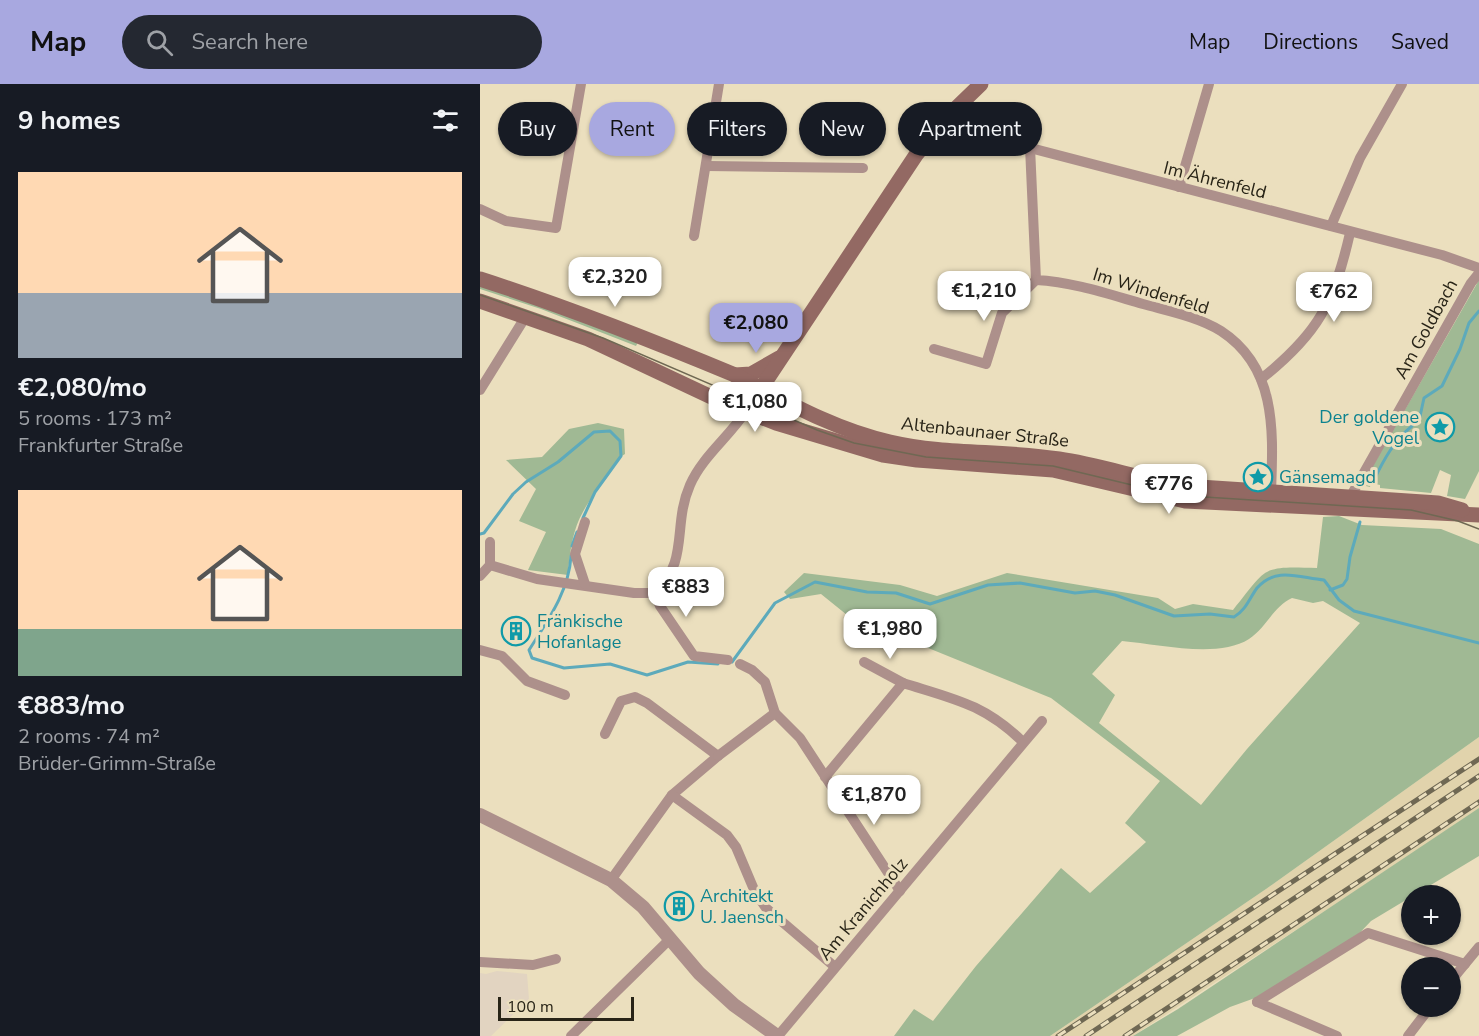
<!DOCTYPE html>
<meta charset="utf-8">
<style>
body{margin:0;font-family:"Nunito Sans",sans-serif;background:#242831;color:#f1f3f6;height:100vh;display:flex;flex-direction:column;font-size:22px;white-space:nowrap}
*{box-sizing:border-box;margin:0}
p{font-size:20px;color:#9ea1a6}
.icon{flex:none;width:33px;height:33px;fill:none;stroke:currentColor;stroke-width:2;stroke-linecap:round;stroke-linejoin:round}
.map{position:relative;flex:1;overflow:hidden}
.drawer{display:flex;flex-direction:column;background:#171b24;width:480px}
.drawer>*{flex:none}
.banner{position:absolute;left:18px;top:18px;width:570px;height:54px;display:flex;gap:12px}
.buttons{position:absolute;left:921px;top:801px;display:grid;gap:12px}
.buttons a{display:grid;place-items:center;width:60px;height:60px;border-radius:50%;background:#171b24;box-shadow:0 2px 4px #0004;font-size:30px}
.scale{position:absolute;left:18px;bottom:15px;width:136px;box-sizing:border-box;padding-left:6px;border:3px solid #282417;border-top:0;font-size:16px;line-height:21px;white-space:nowrap;color:#282417;-webkit-text-stroke:4px #ebdfbe;paint-order:stroke}
.price{position:absolute;translate:-50% -51px;padding:0 14px;border-radius:12px;background:#fff;color:#222;font-size:20px;line-height:39px;filter:drop-shadow(0 2px 3px #0008)}
.price::after{content:'';position:absolute;left:50%;top:36px;width:18px;height:14px;margin-left:-9px;background:inherit;clip-path:polygon(0 0,100% 0,50% 100%)}
.price.current{background:#a8a8e0;color:#111}
ul{padding:0;list-style:none}
li{display:grid;align-content:center;gap:12px;height:318px;padding:0 18px}
li span{display:grid;place-items:center;height:186px;border-radius:0px;color:#555}
li>.icon{margin-inline-start:auto}
span .icon{width:108px;height:108px;fill:#fffc;stroke-width:1}
li b{font-size:26px}
h2{display:flex;justify-content:space-between;align-items:center;height:72px;padding:0 18px;font-size:26px}
.chip{padding:0 21px;border-radius:27px;background:#171b24;box-shadow:0 2px 4px #0004;font-size:21px;line-height:54px}
.chip.current{background:#a8a8e0;color:#111}
header{display:flex;align-items:center;gap:36px;box-sizing:border-box;height:84px;padding:0 30px;background:#a8a8e0;color:#111}
header strong{font-size:28px}
nav{display:flex;gap:33px;margin-inline-start:auto;font-size:21px}
.search{width:420px;height:54px;background:#242831;display:flex;align-items:center;gap:15px;box-sizing:border-box;padding:0 21px;border-radius:33px;color:#9ea1a6;font-size:22px}
main{display:flex;flex:1;min-height:0}
.map>svg:first-child{display:block}
</style>
<header>
<strong>Map</strong>
<div class="search"><svg class="icon" aria-label="search" viewBox="0 0 24 24"><circle cx="10" cy="10" r="6"/><path d="M15 15l6 6"/></svg>Search here</div>
<nav><a>Map</a><a>Directions</a><a>Saved</a></nav>
</header>
<main>
<section class="drawer">
<h2>9 homes<svg class="icon" aria-label="filters" viewBox="0 0 24 24"><path d="M4 7h16M4 17h16"/><circle cx="9" cy="7" r="2"/><circle cx="15" cy="17" r="2"/></svg></h2>
<ul>
<li><span style="background:linear-gradient(#ffd9b3 65%,#9aa5b1 0)"><svg class="icon" aria-label="home" viewBox="0 0 24 24"><path d="M3 11l9-7 9 7M6 9v11h12V9"/></svg></span><div><b>€2,080/mo</b><p>5 rooms · 173 m²</p><p>Frankfurter Straße</p></div></li>
<li><span style="background:linear-gradient(#ffd9b3 75%,#7fa58c 0)"><svg class="icon" aria-label="home" viewBox="0 0 24 24"><path d="M3 11l9-7 9 7M6 9v11h12V9"/></svg></span><div><b>€883/mo</b><p>2 rooms · 74 m²</p><p>Brüder-Grimm-Straße</p></div></li>
</ul>
</section>
<div class="map">
<svg width="999" height="952" viewBox="0 0 999 952">
<rect width="100%" height="100%" fill="#ebdfbe"/>
<polygon fill="#e1d3ac" points="999,653 999,724 980,739 653,952 570,952 786,805"/>
<polygon fill="#e2d4c1" points="17,887 47,890 49,915 11,952 0,952 0,889 6,890"/>
<g fill="#a0b994" fill-rule="evenodd">
<polygon points="999,196 999,387 985,415 967,412 971,391 960,386 951,409 900,404 900,401 891,399 890,403 882,401"/>
<polygon points="0,201 159,256 156,262 61,225 0,205"/>
<path d="M118 339 144 345 145 370C137 374 133 385 128 392 98 430 92 443 88 491L48 486 66 448 39 437 56 405 26 376 62 373 89 345Z"/>
<path d="M859 432 882 441 961 445 999 460V653L786 805 570 952H414L434 925 453 937 496 882 581 784 610 809 666 758 645 739 680 697 571 614 367 531 341 510 310 515 304 508 324 489 420 501 457 512 527 489 678 514 695 525 713 520 753 526C788 483 780 482 837 484L843 433ZM812 514 833 519 843 517 880 539 767 665 721 721 619 639 635 611 612 590 642 557C678 560 738 575 769 555 786 544 793 523 812 514Z"/>
<polygon points="999,724 999,772 891,837 873,856 775,914 750,923 697,952 653,952 698,925"/>
</g>
<g fill="none" stroke-linecap="round" stroke-linejoin="round">
<g stroke="#5daabb" stroke-width="3">
<polyline points="939,337 944,314 962,302 980,265 989,239 999,227"/>
<path d="M894 396C904 375 914 357 932 342"/>
<polyline points="0,450 4,449 33,410 46,398 78,378 114,348 130,347 140,357 141,372 115,408 103,434"/>
<polyline points="92,462 97,448"/>
<path d="M91 472C89 507 68 536 49 566L52 574 84 584 130 580 167 591 208 578 238 580"/>
<polyline points="850,506 863,501 867,495 870,473 880,438"/>
<path d="M252 578 295 519 335 498 387 508 416 509 450 520 508 501 540 499 595 509 615 507 635 511 694 532 730 530 754 533C766 526 769 515 777 504 796 482 820 494 844 496L859 516 874 527 999 559"/>
</g>
<g stroke="#ad908b" stroke-width="10">
<polyline points="467,33 485,47 962,171 999,184"/>
<path d="M550 63 556 196C593 198 628 210 663 220 688 227 719 233 741 247 798 284 793 350 791 409"/>
<polyline points="227,82 383,84"/>
<polyline points="699,103 729,0"/>
<polyline points="0,125 26,137 76,144 101,0"/>
<polyline points="851,142 880,74 922,0"/>
<polyline points="214,152 239,0"/>
<polyline points="454,265 506,280 522,229 556,196"/>
<path d="M781 295C838 250 854 219 870 149"/>
<polyline points="0,306 46,232"/>
<polyline points="868,417 991,199 999,189"/>
<path d="M10 481 57 495 154 509H175C210 476 192 442 210 401 222 373 249 353 266 327"/>
<polyline points="0,492 10,481 10,458"/>
<polyline points="105,500 95,470 105,438"/>
<polyline points="175,509 180,522 214,572 248,576"/>
<polyline points="0,566 22,572 47,597 85,611"/>
<polyline points="384,578 423,599"/>
<polyline points="260,580 272,586 285,598 295,629 320,654 420,807"/>
<polyline points="125,650 141,617 155,613 167,619 238,672 192,711 131,796"/>
<polyline points="238,672 295,629"/>
<path d="M345 693 423 599C474 615 504 620 543 658"/>
<polyline points="192,711 247,751 256,763 275,808 286,824 355,883"/>
<polyline points="0,878 53,881 76,875"/>
<polyline points="970,898 999,863"/>
<polyline points="777,918 888,849 985,880"/>
<polyline points="777,918 857,952"/>
<polyline points="91,952 190,855"/>
<polyline points="298,952 562,637"/>
<polyline points="928,952 951,922"/>
</g>
<polyline stroke="#ad908b" stroke-width="14" points="0,731 131,796 163,823 219,889 254,921 297,952"/>
<g stroke="#936963" stroke-width="15">
<path d="M0 195C87 223 171 256 255 291L271 290 299 274"/>
<polyline points="0,217 108,255 242,318 296,339 403,371 437,376 573,386 705,417 999,431"/>
<path d="M255 291C305 317 355 346 410 358 466 371 523 366 579 375 621 381 662 396 704 402L958 419 982 426"/>
<polyline points="266,327 436,71 467,33 501,0"/>
</g>
<polyline stroke="#6f6853" stroke-width="1.5" points="0,211 123,254 337,346 374,359 446,373 573,382 677,407 709,412 931,426 978,437 999,445"/>
<g stroke="#6f6853" stroke-width="5">
<g id="rail">
<polyline points="578,952 999,675"/>
<polyline points="606,952 999,692"/>
<polyline points="645,952 999,718"/>
</g>
</g>
<use href="#rail" stroke="#ebdfbe" stroke-width="3" stroke-dasharray="9" stroke-linecap="butt"/>
</g>
<defs>
<g id="sight-ring" transform="scale(1.5)"><circle r="9.5" fill="#ebdfbe" stroke="#0f9aa8" stroke-width="1.5"/><path d="M0-6L1.8-2.2L6-1.7L2.9 1.2L3.7 5.4L0 3.3L-3.7 5.4L-2.9 1.2L-6-1.7L-1.8-2.2Z" fill="#0f9aa8"/></g>
<g id="building-ring" transform="scale(1.5)"><circle r="9.5" fill="#ebdfbe" stroke="#0f9aa8" stroke-width="1.5"/><path d="M-4-6H4V6H1V3H-1V6H-4ZM-2.5-4.3h1.7v1.8h-1.7ZM.8-4.3h1.7v1.8H.8ZM-2.5-1h1.7V.8h-1.7ZM.8-1h1.7V.8H.8Z" fill="#0f9aa8"/></g>
</defs>
<g fill-rule="evenodd">
<use href="#sight-ring" x="960" y="343"/>
<use href="#sight-ring" x="778" y="393"/>
<use href="#building-ring" x="36" y="547"/>
<use href="#building-ring" x="199" y="822"/>
</g>
<g text-anchor="middle" stroke-width="6" stroke-linejoin="round" paint-order="stroke">
<g font-size="18" fill="#282417" stroke="#ebdfbe">
<text transform="translate(735 96) rotate(14)" y="6">Im Ährenfeld</text>
<text transform="translate(671 207) rotate(17)" y="6">Im Windenfeld</text>
<text transform="translate(946 245) rotate(-61)" y="6">Am Goldbach</text>
<text transform="translate(505 348) rotate(6)" y="6">Altenbaunaer Straße</text>
<text transform="translate(383 825) rotate(-50)" y="6">Am Kranichholz</text>
</g>
<g font-size="18" fill="#0d838f" stroke="#ebdfbe" text-anchor="start">
<text x="939" y="339" text-anchor="end">Der goldene<tspan x="939" dy="21">Vogel</tspan></text>
<text x="799" y="399">Gänsemagd</text>
<text x="57" y="543">Fränkische<tspan x="57" dy="21">Hofanlage</tspan></text>
<text x="220" y="818">Architekt<tspan x="220" dy="21">U. Jaensch</tspan></text>
</g>
</g>
</svg>
<div class="buttons">
<a>+</a>
<a>−</a>
</div>
<div class="scale">100 m</div>
<b class="price" style="left:135px;top:224px">€2,320</b>
<b class="price" style="left:504px;top:238px">€1,210</b>
<b class="price" style="left:854px;top:239px">€762</b>
<b class="price current" style="left:276px;top:270px">€2,080</b>
<b class="price" style="left:275px;top:349px">€1,080</b>
<b class="price" style="left:689px;top:431px">€776</b>
<b class="price" style="left:206px;top:534px">€883</b>
<b class="price" style="left:410px;top:576px">€1,980</b>
<b class="price" style="left:394px;top:742px">€1,870</b>
<div class="banner">
<a class="chip">Buy</a>
<a class="chip current">Rent</a>
<a class="chip">Filters</a>
<a class="chip">New</a>
<a class="chip">Apartment</a>
</div>
</div>
</main>
